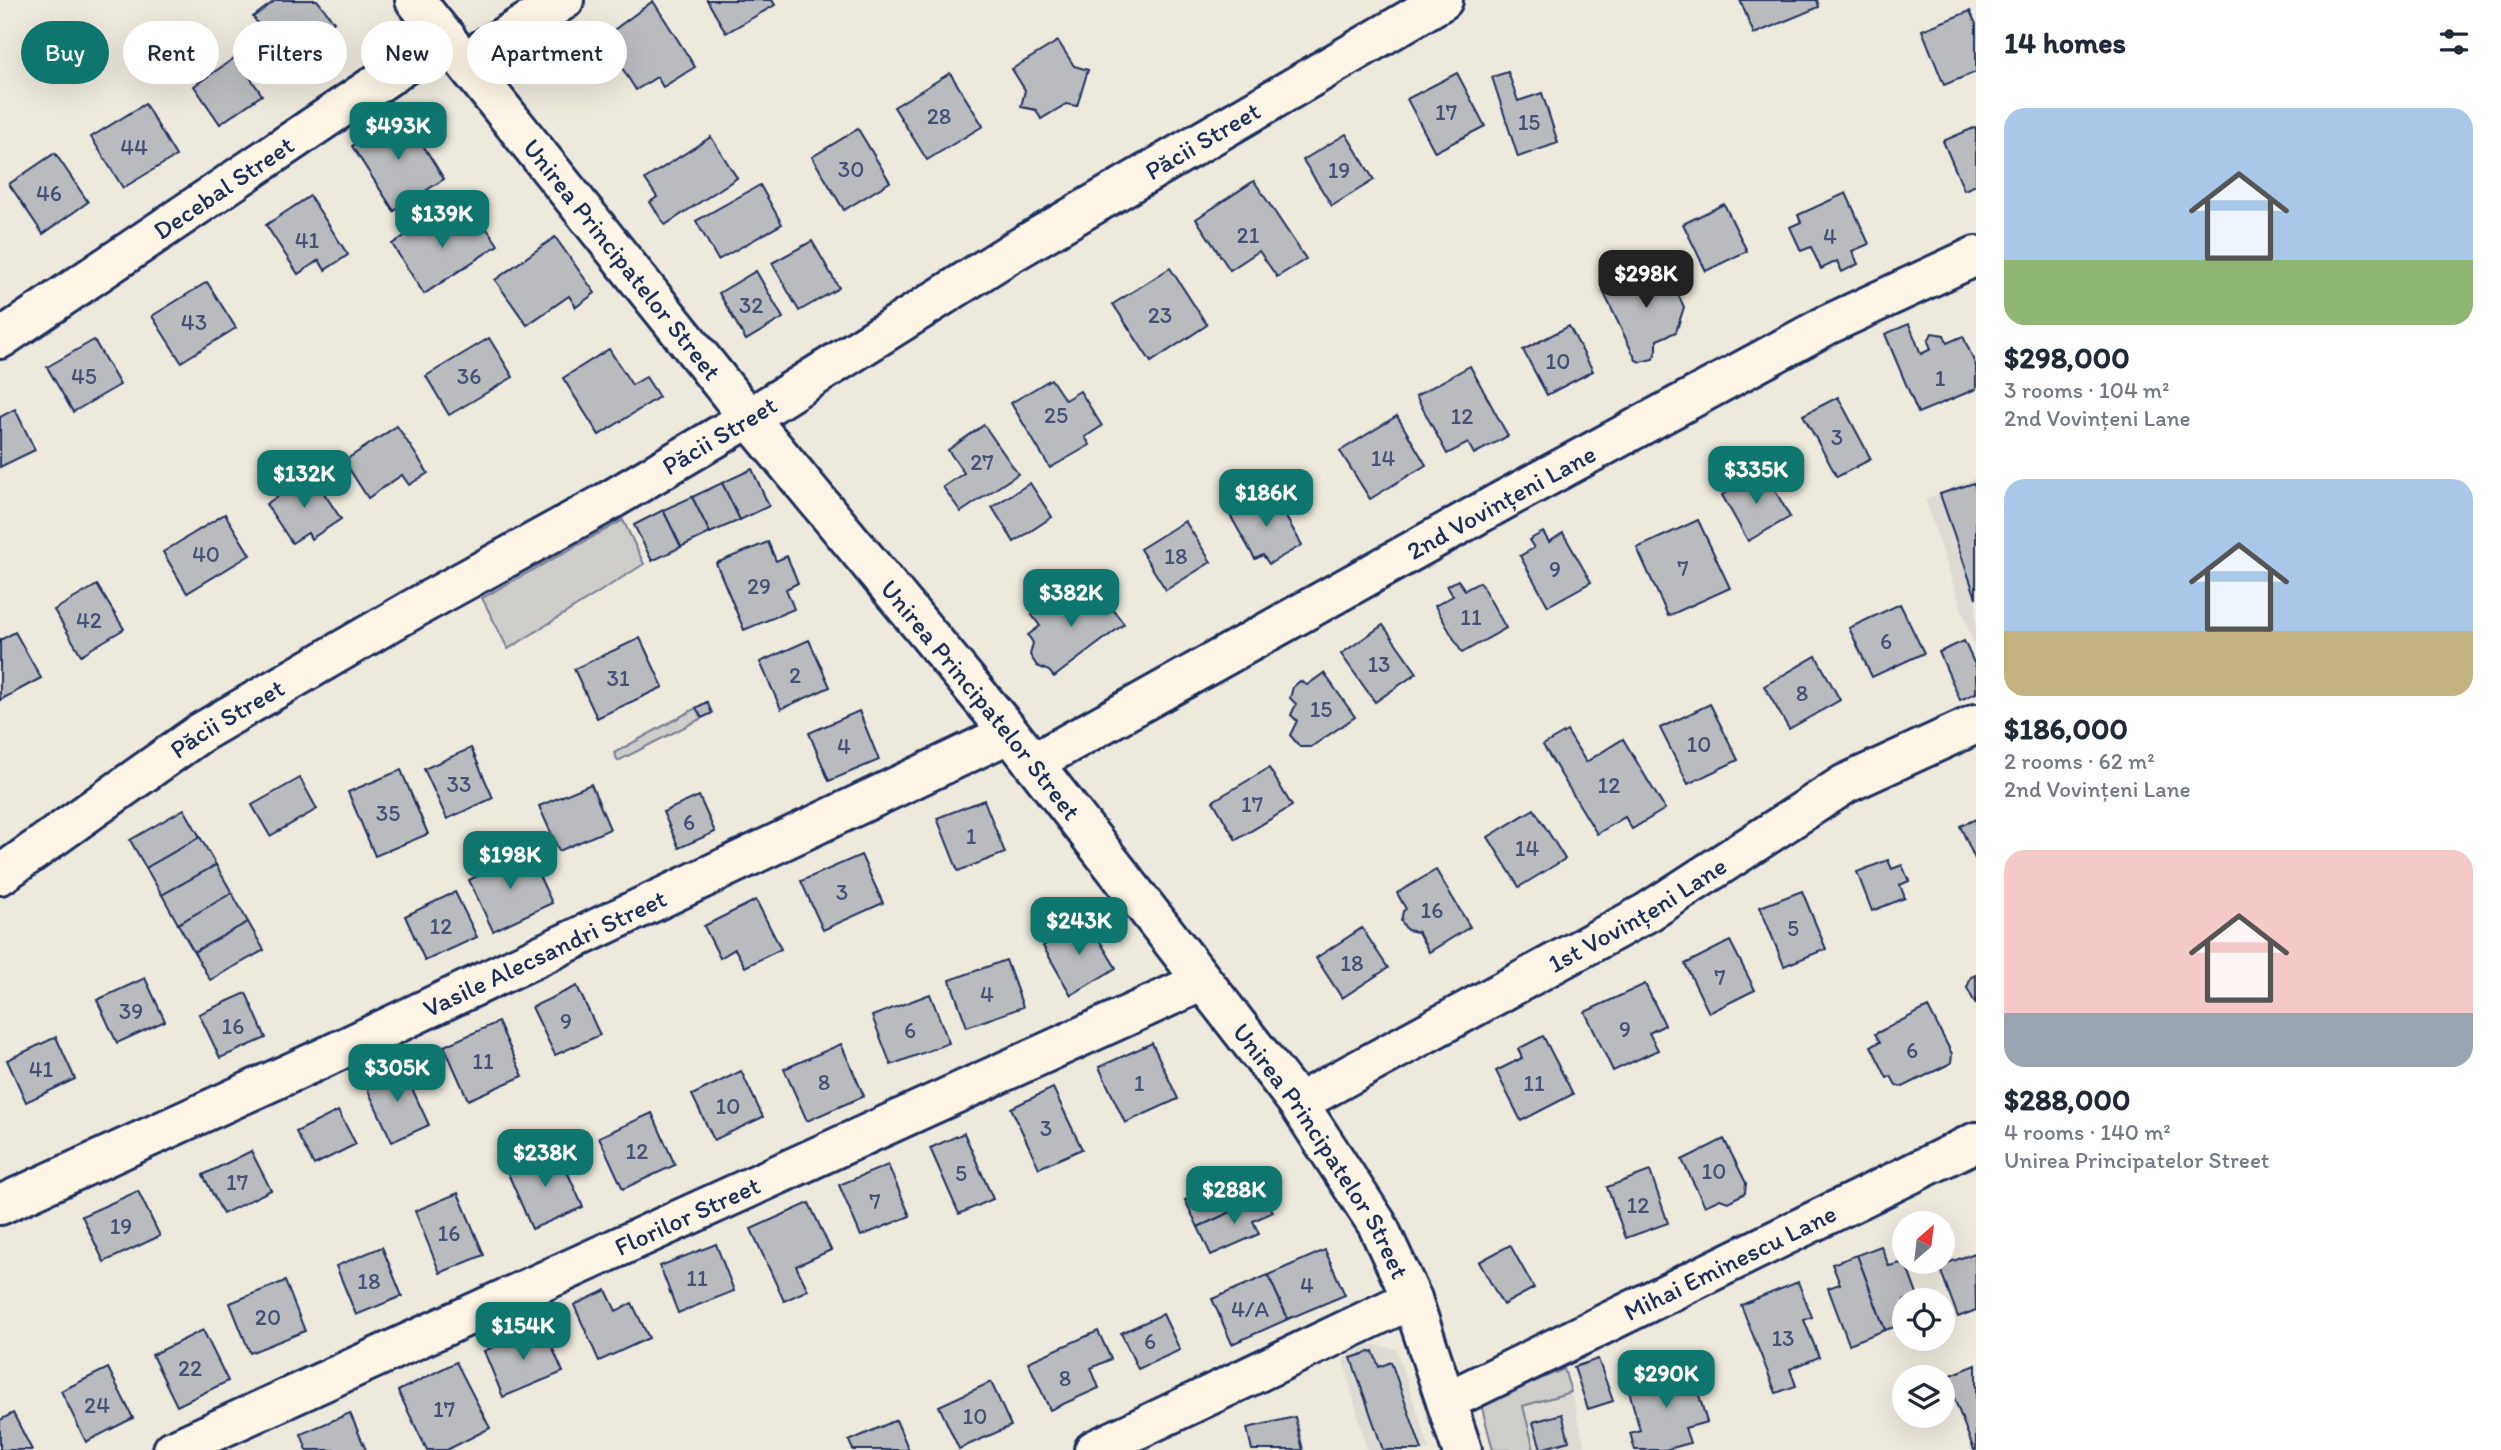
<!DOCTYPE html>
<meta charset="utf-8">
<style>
body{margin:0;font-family:Itim,sans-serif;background:#f2f2f3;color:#1f2937;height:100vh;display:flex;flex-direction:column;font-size:26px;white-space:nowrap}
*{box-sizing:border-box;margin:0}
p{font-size:23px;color:#747a83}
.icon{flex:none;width:38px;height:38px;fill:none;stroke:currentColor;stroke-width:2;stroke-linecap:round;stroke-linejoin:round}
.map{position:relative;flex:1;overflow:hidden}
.drawer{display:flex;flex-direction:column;background:#fff;width:525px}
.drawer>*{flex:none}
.top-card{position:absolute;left:21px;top:21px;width:665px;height:63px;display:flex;gap:14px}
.needle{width:46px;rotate:28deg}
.controls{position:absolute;left:1892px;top:1211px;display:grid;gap:14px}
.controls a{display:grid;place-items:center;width:63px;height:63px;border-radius:50%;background:#fff;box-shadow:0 7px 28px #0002;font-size:35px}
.price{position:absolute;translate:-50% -60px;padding:0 16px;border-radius:14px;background:#0f766e;color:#fff;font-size:23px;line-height:46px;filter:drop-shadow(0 2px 4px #0008)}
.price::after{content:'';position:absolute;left:50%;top:42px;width:21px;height:16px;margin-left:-10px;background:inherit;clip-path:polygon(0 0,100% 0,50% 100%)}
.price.on{background:#222;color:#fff}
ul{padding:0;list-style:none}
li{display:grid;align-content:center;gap:14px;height:371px;padding:0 28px}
li span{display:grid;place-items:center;height:217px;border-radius:21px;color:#555}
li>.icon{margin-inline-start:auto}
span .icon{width:126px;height:126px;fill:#fffc;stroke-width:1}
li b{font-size:30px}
h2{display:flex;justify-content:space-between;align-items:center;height:84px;padding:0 28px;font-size:30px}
.pill{padding:0 24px;border-radius:32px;background:#fff;box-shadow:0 7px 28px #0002;font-size:24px;line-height:63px}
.pill.on{background:#0f766e;color:#fff}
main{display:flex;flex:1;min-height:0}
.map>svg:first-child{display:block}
</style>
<main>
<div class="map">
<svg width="1976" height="1450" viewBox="0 0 1976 1450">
<rect width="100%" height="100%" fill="#eee9dd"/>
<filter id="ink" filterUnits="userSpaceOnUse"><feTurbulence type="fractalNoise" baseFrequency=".0143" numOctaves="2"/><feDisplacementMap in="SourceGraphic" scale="14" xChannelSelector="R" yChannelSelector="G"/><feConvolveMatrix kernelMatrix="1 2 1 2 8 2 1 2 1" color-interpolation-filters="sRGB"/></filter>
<g filter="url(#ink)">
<g fill="#dedbd4">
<polygon points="1976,478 1976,651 1925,499"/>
<polygon points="1369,1344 1396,1349 1430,1450 1367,1450 1343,1359"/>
<polygon points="1571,1392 1586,1450 1534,1450 1523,1406"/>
</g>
<g fill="#cfcdca" stroke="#757e94" stroke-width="2">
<polygon points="623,520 644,564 508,649 482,598"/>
<polygon points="707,702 712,713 618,761 614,753"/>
<polygon points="1564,1369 1571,1392 1523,1406 1534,1450 1493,1450 1481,1404"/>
</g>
<g fill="#babbbe" stroke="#1b2f5e" stroke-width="2">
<polygon points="276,0 317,0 334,22 285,58 253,17"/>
<polygon points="707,0 772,0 775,5 726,33"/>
<polygon points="1740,0 1817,0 1819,7 1754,34"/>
<polygon points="653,1 695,67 663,87 657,77 636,90 603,38"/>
<polygon points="1970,11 1976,24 1976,72 1944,85 1922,30"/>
<polygon points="1058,41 1074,66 1088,70 1077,106 1066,104 1041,119 1036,110 1021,107 1025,90 1012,69"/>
<polygon points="236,57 262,95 220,124 194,86"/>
<polygon points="1508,72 1518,101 1542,93 1558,143 1518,157 1492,77"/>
<polygon points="950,73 983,126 927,160 894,107"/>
<polygon points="1457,73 1485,126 1435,152 1407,99"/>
<polygon points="145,104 176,156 123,188 91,137"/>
<polygon points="403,113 444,179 394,211 352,146"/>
<polygon points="1976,127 1976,185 1964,190 1943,141"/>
<polygon points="858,129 890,182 844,210 812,157"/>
<polygon points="1346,134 1374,180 1332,206 1303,160"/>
<polygon points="711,137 737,178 665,225 650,202 657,197 645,179"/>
<polygon points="55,153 88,202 43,234 9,184"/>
<polygon points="1254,181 1306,259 1277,277 1259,251 1230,270 1196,219"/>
<polygon points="760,185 782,224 718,260 696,221"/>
<polygon points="1846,193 1869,244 1852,251 1858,264 1842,272 1837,261 1821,269 1811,247 1801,251 1790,227 1801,222 1798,215"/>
<polygon points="310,196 348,255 325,270 319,260 298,274 266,225"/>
<polygon points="1724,204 1747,251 1706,271 1683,224"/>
<polygon points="443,211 456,232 479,217 498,245 424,294 392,244"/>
<polygon points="555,237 595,293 576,307 569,296 527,325 495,280"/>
<polygon points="812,241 839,288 799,311 772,263"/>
<polygon points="1663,263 1684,307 1676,332 1657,340 1657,350 1653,359 1640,362 1636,360 1603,291"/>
<polygon points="1170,268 1207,325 1151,362 1113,304"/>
<polygon points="756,271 783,318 746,340 719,293"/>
<polygon points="207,282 236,328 181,362 152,316"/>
<polygon points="1909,324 1921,354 1931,349 1928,341 1932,333 1944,335 1947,343 1963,336 1976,366 1976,389 1918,413 1885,334"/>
<polygon points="1569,326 1593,371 1547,395 1523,350"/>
<polygon points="489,338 513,377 449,415 426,376"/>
<polygon points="94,340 120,385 73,412 47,367"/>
<polygon points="609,349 632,385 646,377 659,397 599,435 563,378"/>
<polygon points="1470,366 1508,436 1474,454 1468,443 1447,454 1416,396"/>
<polygon points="1051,379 1065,400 1080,391 1102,426 1085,437 1090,445 1050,468 1011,403"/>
<polygon points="1838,397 1871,459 1837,477 1803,415"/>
<polygon points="15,409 35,450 0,467 0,417"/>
<polygon points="1397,416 1426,465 1370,499 1340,451"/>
<polygon points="984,425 1018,474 961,512 943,487 964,473 948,450"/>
<polygon points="397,426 428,473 409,485 402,475 368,498 344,461"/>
<polygon points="752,469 769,506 740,520 722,483"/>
<polygon points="1764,471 1790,517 1748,541 1722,495"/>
<polygon points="312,475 341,519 311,539 308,533 292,543 266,504"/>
<polygon points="722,483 740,520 710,533 692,497"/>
<polygon points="1030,483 1052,517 1014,542 992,507"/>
<polygon points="1974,483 1976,490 1976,598 1940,494"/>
<polygon points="1271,491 1302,545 1269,564 1263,555 1255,559 1230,515"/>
<polygon points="692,497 710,533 681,547 663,510"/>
<polygon points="663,510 681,547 652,561 634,525"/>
<polygon points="225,514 250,555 187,593 163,552"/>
<polygon points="1698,520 1730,588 1668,616 1637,548"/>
<polygon points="1185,521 1211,562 1166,590 1140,549"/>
<polygon points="1543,532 1549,542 1563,533 1591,582 1548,606 1520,556 1534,548 1529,540"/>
<polygon points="768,542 776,561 787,556 798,583 786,589 794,609 744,630 716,563"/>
<polygon points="1458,580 1465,590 1480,582 1506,628 1462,653 1435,606 1453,596 1447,586"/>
<polygon points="1093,583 1124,624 1054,677 1049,671 1037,666 1030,655 1033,643 1028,635 1040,626 1032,615 1043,600 1052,599 1060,609"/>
<polygon points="97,585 124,629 81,655 54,610"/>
<polygon points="1900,604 1924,653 1872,677 1849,628"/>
<polygon points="1383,625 1417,673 1375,702 1341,654"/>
<polygon points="15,632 41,678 0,700 0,640"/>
<polygon points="640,638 663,687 597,718 574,669"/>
<polygon points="809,640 830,687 781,709 760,662"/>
<polygon points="1964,641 1976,667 1976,693 1960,700 1939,652"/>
<polygon points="1816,656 1840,700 1789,729 1764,686"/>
<polygon points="1324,673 1355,717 1311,747 1300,747 1290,735 1297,721 1291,715 1296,704 1290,698 1293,687 1300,681 1307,685"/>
<polygon points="707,702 712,713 702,718 696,708"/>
<polygon points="1710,704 1738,760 1688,784 1660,728"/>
<polygon points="859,711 879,760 829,781 809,733"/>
<polygon points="1567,731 1586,762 1623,739 1665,809 1632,829 1625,817 1597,834 1543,745"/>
<polygon points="471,748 493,798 447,819 424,769"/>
<polygon points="1269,768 1292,806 1236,840 1213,801"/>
<polygon points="401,770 428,834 375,856 348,792"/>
<polygon points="300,778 317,809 270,836 252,805"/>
<polygon points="591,784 610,829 559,851 539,806"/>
<polygon points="699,796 715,832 679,848 663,812"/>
<polygon points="984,800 1005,853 958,871 937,818"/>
<polygon points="184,809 200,837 146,868 130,840"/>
<polygon points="1534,809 1565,859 1519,887 1488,837"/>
<polygon points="1976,819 1976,861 1960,826"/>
<polygon points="200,837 216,865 162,895 146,868"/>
<polygon points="528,852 552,903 493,931 469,880"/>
<polygon points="861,855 883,903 823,930 801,881"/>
<polygon points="1888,860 1892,869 1902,865 1909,881 1900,885 1905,898 1872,911 1857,872"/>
<polygon points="216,865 232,893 178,924 162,895"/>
<polygon points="1436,870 1470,927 1429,952 1418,932 1407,930 1401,921 1403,911 1406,909 1397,893"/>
<polygon points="1802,891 1826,949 1784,966 1760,907"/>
<polygon points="455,892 477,937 425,961 405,916"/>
<polygon points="232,893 248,922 194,952 178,924"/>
<polygon points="756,900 781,949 745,967 735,949 720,958 704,926"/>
<polygon points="1087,920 1116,968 1071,995 1043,946"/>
<polygon points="248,922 264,950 210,980 194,952"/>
<polygon points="1362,928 1388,968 1342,998 1316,958"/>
<polygon points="1730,941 1755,990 1709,1013 1685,964"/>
<polygon points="1006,960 1023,1007 967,1027 950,980"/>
<polygon points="1976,975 1976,1005 1967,988 1971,977"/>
<polygon points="145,978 165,1021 117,1043 97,1000"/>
<polygon points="1645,984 1665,1025 1649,1033 1658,1050 1613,1071 1585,1012"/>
<polygon points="577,986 600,1035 555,1055 532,1007"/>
<polygon points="246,993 266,1038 220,1058 199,1014"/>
<polygon points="930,994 949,1043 891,1065 872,1016"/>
<polygon points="1928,1007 1952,1054 1951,1063 1903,1087 1896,1085 1891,1076 1887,1078 1871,1046 1880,1042 1875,1034"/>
<polygon points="498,1022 523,1076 468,1100 444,1046"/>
<polygon points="1543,1036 1573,1094 1521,1121 1496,1071 1522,1058 1518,1049"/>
<polygon points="56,1037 75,1079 26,1102 7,1060"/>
<polygon points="1152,1043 1178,1099 1125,1123 1099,1067"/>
<polygon points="841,1044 864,1096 807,1121 784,1069"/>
<polygon points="402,1067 429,1125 392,1142 365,1084"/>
<polygon points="741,1071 763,1117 714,1140 692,1095"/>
<polygon points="1053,1088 1082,1149 1039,1168 1011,1108"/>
<polygon points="338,1111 356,1144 314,1165 296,1132"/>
<polygon points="652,1113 675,1165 623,1189 599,1137"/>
<polygon points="964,1133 993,1199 959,1214 930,1148"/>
<polygon points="1724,1139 1746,1183 1745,1193 1728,1202 1720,1199 1705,1206 1682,1160"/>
<polygon points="557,1149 583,1207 532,1229 507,1171"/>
<polygon points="251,1151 271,1190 223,1214 203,1175"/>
<polygon points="888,1165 910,1216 861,1236 839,1185"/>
<polygon points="1650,1171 1668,1223 1626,1238 1607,1187"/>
<polygon points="1233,1178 1239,1190 1259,1181 1266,1196 1198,1227 1185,1200"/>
<polygon points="138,1191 160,1236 104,1262 82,1216"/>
<polygon points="458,1193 484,1255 440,1273 415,1211"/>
<polygon points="1266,1196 1273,1212 1253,1221 1259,1234 1211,1255 1198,1227"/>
<polygon points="809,1203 831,1250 796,1266 808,1290 784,1301 751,1229"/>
<polygon points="716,1244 734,1291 678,1313 660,1266"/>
<polygon points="1510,1245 1534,1288 1503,1305 1479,1262"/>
<polygon points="1881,1246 1889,1266 1905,1262 1919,1300 1904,1300 1904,1324 1885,1330 1857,1255"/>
<polygon points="382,1247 402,1296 356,1315 336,1266"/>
<polygon points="1325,1250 1345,1295 1288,1319 1268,1275"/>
<polygon points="1975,1253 1976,1310 1958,1317 1939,1266"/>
<polygon points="1857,1255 1885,1330 1849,1344 1828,1288 1840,1284 1832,1264"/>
<polygon points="1268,1275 1288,1319 1232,1344 1212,1299"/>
<polygon points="285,1281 305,1331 250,1353 230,1303"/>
<polygon points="1798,1282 1812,1317 1804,1320 1819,1357 1790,1369 1796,1386 1776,1393 1741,1305"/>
<polygon points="606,1290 616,1311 632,1303 649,1338 599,1361 574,1305"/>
<polygon points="1163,1314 1180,1350 1138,1369 1121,1333"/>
<polygon points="543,1326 563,1372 503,1397 484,1351"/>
<polygon points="203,1330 228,1381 177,1406 152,1355"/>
<polygon points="1098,1331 1111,1359 1091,1368 1099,1388 1050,1410 1028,1362"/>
<polygon points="1373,1351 1379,1367 1391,1362 1422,1450 1383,1450 1351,1358"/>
<polygon points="1598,1359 1613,1401 1588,1409 1574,1367"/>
<polygon points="1667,1360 1672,1378 1692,1372 1707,1422 1685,1428 1690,1443 1665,1450 1635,1450 1630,1433 1640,1430 1629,1391 1647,1385 1644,1378 1652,1376 1649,1366"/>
<polygon points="456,1362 490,1428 447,1450 427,1450 398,1391"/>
<polygon points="1976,1365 1976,1450 1974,1450 1946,1377"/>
<polygon points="108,1368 133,1418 86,1442 61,1391"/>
<polygon points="991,1382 1011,1426 959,1449 939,1406"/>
<polygon points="13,1413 32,1450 0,1450 0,1420"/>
<polygon points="350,1413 366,1450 307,1450 301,1434"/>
<polygon points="1562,1414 1569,1441 1541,1449 1533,1422"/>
<polygon points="1295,1417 1303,1450 1252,1450 1247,1428"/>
<polygon points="896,1420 909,1450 853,1450 849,1441"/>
</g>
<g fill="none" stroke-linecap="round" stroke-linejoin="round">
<g stroke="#1b2f5e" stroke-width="44">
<g id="street">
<path id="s1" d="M415 0 749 418 1010 733 1298 1103 1377 1224 1412 1299 1462 1450"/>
<polyline points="466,60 564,0"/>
<path id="s2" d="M0 339 446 37"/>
<path id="s3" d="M1033 763 1500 502 1827 325 1976 256"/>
<path id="s4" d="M0 875 200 733 413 609 602 505 749 418 1009 254 1443 0"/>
<path id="s5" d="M1298 1103 1648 912 1845 784 1976 724"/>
<path id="s6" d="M0 1205 321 1059 1010 733"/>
<path id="s7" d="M1447 1401 1976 1142"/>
<path id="s8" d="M173 1450 1201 982"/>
<polyline points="1094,1450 1412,1299"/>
</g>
</g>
<use href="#street" stroke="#fcf5e5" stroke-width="38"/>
</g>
</g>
<g text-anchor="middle" stroke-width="6" stroke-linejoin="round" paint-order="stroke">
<g font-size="23" fill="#435276">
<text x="1446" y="120">17</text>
<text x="939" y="124">28</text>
<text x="1529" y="130">15</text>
<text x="134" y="155">44</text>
<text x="851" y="177">30</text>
<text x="1339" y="178">19</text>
<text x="49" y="201">46</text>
<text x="1248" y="243">21</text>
<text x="1830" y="244">4</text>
<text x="307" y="248">41</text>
<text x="751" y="313">32</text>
<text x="1160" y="323">23</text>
<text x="194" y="330">43</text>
<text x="1558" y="369">10</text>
<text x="84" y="384">45</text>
<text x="469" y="384">36</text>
<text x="1940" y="386">1</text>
<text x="1056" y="423">25</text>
<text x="1462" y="424">12</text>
<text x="1837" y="445">3</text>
<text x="1383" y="466">14</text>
<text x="982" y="470">27</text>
<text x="206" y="562">40</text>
<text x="1176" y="564">18</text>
<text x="1683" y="576">7</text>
<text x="1555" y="577">9</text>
<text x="759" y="594">29</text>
<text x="1471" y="625">11</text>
<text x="89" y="628">42</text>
<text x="1886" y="649">6</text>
<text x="1379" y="672">13</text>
<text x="795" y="683">2</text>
<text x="618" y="686">31</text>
<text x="1802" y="701">8</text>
<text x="1321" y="717">15</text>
<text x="1699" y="752">10</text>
<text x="844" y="754">4</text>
<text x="459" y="792">33</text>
<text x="1609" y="793">12</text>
<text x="1252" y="812">17</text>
<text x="388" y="821">35</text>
<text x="689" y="830">6</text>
<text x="971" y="844">1</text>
<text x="1527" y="856">14</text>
<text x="842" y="900">3</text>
<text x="1432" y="918">16</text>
<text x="441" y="934">12</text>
<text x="1793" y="936">5</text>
<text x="1352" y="971">18</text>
<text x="1720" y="985">7</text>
<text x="987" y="1002">4</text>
<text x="131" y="1019">39</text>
<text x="566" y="1029">9</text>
<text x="233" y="1034">16</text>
<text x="1625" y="1037">9</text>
<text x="910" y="1038">6</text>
<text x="1912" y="1058">6</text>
<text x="483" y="1069">11</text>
<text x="41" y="1077">41</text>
<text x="824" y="1090">8</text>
<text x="1139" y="1091">1</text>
<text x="1534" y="1091">11</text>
<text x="728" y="1114">10</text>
<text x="1046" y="1136">3</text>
<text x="637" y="1159">12</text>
<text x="1714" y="1179">10</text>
<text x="961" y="1181">5</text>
<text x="237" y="1190">17</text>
<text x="875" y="1209">7</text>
<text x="1638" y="1213">12</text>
<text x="121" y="1234">19</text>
<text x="449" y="1241">16</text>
<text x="697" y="1286">11</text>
<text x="369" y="1289">18</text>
<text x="1307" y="1293">4</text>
<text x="1250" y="1317">4/A</text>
<text x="268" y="1325">20</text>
<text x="1783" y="1346">13</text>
<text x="1150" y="1349">6</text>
<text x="190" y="1376">22</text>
<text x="1065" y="1386">8</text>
<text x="97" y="1413">24</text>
<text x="444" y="1417">17</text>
<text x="975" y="1424">10</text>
</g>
<g font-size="26" fill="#1b2f5e" stroke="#fcf5e5">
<text dy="9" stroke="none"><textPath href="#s4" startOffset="1410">Păcii Street</textPath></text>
<text dy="9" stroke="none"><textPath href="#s2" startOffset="270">Decebal Street</textPath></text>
<text dy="9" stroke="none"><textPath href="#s1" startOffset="332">Unirea Principatelor Street</textPath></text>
<text dy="9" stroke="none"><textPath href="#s4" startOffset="844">Păcii Street</textPath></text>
<text dy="9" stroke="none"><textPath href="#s3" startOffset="536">2nd Vovințeni Lane</textPath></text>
<text dy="9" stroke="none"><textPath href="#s1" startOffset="900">Unirea Principatelor Street</textPath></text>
<text dy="9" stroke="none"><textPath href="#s4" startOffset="276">Păcii Street</textPath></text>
<text dy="9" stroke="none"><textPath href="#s5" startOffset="388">1st Vovințeni Lane</textPath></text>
<text dy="9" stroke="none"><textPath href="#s6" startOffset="600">Vasile Alecsandri Street</textPath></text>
<text dy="9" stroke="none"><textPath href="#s1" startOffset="1466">Unirea Principatelor Street</textPath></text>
<text dy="9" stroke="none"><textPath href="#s8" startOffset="565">Florilor Street</textPath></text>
<text dy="9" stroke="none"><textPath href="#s7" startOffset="315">Mihai Eminescu Lane</textPath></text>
</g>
</g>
</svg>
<div class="controls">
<a><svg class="needle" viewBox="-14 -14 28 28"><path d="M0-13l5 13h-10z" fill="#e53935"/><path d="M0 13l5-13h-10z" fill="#747a83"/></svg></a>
<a><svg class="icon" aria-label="locate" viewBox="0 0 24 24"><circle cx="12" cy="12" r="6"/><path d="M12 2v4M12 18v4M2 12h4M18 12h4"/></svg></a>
<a><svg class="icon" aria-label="layers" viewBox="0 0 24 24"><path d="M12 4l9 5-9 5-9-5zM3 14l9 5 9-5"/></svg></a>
</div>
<b class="price" style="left:398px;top:162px">$493K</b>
<b class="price" style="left:442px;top:250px">$139K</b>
<b class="price on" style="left:1646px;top:310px">$298K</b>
<b class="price" style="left:1756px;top:506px">$335K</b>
<b class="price" style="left:304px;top:510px">$132K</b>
<b class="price" style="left:1266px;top:529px">$186K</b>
<b class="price" style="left:1071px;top:629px">$382K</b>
<b class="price" style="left:510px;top:891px">$198K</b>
<b class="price" style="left:1079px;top:957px">$243K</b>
<b class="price" style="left:397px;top:1104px">$305K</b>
<b class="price" style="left:545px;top:1189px">$238K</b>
<b class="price" style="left:1234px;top:1226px">$288K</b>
<b class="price" style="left:523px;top:1362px">$154K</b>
<b class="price" style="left:1666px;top:1410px">$290K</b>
<div class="top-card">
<a class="pill on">Buy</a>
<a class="pill">Rent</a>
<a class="pill">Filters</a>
<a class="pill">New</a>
<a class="pill">Apartment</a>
</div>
</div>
<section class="drawer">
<h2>14 homes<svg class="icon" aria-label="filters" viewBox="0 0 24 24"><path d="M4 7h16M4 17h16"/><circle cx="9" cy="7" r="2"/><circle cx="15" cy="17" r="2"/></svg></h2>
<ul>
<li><span style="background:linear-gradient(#a9c7e8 70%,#8fb573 0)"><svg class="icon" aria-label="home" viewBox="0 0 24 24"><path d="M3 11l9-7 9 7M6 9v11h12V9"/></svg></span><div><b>$298,000</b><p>3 rooms · 104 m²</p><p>2nd Vovințeni Lane</p></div></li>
<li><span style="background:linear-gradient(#a9c7e8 70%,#c2b280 0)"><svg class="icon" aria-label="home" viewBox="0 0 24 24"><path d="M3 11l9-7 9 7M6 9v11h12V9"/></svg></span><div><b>$186,000</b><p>2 rooms · 62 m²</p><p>2nd Vovințeni Lane</p></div></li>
<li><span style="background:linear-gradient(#f6c9c9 75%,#9aa5b1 0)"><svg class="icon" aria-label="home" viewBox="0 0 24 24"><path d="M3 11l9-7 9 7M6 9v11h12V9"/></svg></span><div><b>$288,000</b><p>4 rooms · 140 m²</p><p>Unirea Principatelor Street</p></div></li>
</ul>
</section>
</main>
